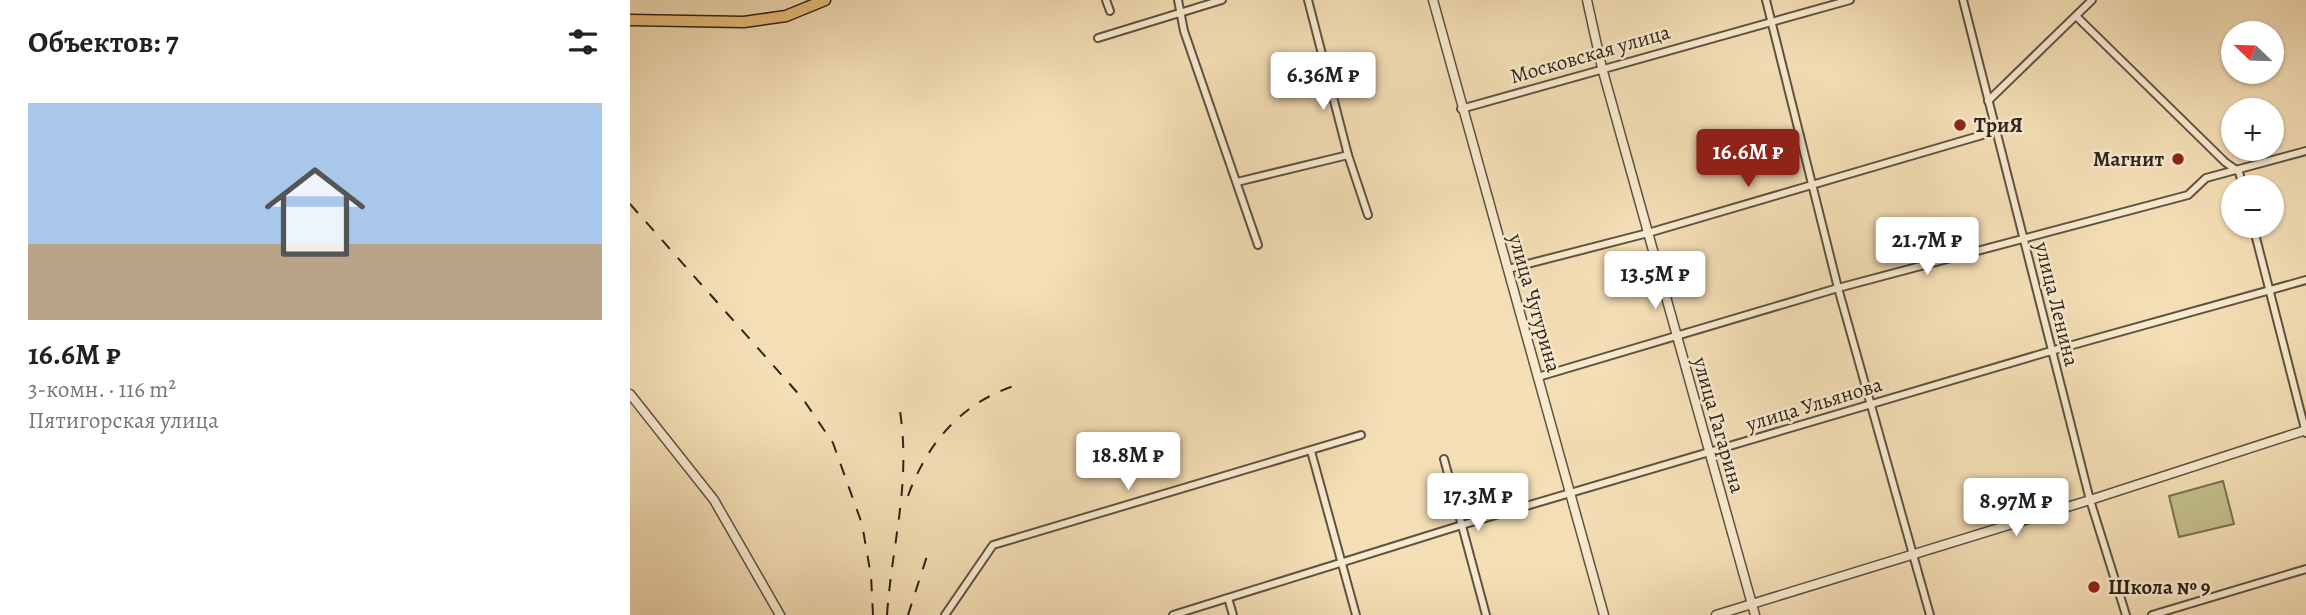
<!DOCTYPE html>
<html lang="ru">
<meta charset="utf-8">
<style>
body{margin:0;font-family:Alegreya,serif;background:#f6f6f6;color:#222;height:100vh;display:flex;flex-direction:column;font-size:26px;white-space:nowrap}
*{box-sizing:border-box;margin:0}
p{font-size:23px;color:#767676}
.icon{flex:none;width:38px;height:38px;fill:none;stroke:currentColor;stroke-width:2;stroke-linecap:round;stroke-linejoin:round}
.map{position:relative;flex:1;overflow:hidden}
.side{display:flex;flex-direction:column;background:#fff;width:630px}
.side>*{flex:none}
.needle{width:46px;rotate:293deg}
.tools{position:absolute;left:1591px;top:21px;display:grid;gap:14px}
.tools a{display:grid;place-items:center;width:63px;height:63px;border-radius:50%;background:#fff;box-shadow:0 2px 5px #0004;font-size:35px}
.price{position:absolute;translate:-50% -60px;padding:0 16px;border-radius:7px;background:#fff;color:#222;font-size:23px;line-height:46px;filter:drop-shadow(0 2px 4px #0008)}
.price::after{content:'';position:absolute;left:50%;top:42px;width:21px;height:16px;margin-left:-10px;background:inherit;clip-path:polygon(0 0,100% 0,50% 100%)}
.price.active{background:#8f2418;color:#fff}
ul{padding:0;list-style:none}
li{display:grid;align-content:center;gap:14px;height:371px;padding:0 28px}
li+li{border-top:2px solid #e0e0e0}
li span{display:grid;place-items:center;height:217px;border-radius:0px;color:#555}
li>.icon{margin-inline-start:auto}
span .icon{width:126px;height:126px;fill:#fffc;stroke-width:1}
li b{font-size:30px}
h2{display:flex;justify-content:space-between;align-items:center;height:84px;padding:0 28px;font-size:30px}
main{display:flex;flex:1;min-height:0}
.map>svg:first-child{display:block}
</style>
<main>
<section class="side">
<h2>Объектов: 7<svg class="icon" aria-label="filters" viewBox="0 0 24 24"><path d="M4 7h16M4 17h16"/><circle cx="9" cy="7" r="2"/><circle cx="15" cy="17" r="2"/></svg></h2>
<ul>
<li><span style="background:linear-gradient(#a9c7e8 65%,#b9a48a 0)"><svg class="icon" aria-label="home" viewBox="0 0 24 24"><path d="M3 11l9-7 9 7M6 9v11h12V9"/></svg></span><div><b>16.6M ₽</b><p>3-комн. · 116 m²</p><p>Пятигорская улица</p></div></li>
</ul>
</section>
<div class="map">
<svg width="1676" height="615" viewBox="0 0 1676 615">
<rect width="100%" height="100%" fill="#f4deb5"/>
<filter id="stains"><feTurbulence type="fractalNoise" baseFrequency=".00286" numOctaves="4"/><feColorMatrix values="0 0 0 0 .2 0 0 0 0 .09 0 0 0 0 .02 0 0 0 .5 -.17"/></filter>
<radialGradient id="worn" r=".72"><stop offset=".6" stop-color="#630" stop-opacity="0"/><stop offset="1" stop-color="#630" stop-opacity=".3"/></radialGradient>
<polygon fill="#c2bf89" stroke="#787252" stroke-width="2" points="1593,481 1604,524 1549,537 1539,496"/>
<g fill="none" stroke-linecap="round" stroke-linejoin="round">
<g stroke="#5f5241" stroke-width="10">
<g id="minor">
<polyline points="476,0 480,11"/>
<polyline points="548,0 554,31 628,245"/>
<polyline points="678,0 718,155 738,215"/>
<polyline points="1136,0 1208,288 1300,615"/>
<polyline points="1333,0 1460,500 1496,615"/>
<polyline points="1447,17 1595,162 1609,172 1613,187"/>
<polyline points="468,38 592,0"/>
<polyline points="1358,101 1462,0"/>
<polyline points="831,109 1220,0"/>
<polyline points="607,182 718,155"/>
<polyline points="1623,226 1676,433"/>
<polyline points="878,269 1018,233 1366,131"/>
<polyline points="908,377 1208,288 1558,195 1576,178 1676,151"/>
<polyline points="681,451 726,615"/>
<polyline points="814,459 856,615"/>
<polyline points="598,598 603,615"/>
<polyline points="315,615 363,545 731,435"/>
<polyline points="543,615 832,525 1421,351 1676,280"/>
<polyline points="1522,615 1676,569"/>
</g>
</g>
<g stroke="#5f5241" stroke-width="11">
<g id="tertiary">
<polyline points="803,0 974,615"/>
<polyline points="957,0 972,68 1125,615"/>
<polyline points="0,394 84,500 150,615"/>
<polyline points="1086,615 1460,500 1676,430"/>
</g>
</g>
<g stroke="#2d241a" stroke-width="13">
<polyline id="primary" points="0,20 114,22 156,16 195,0"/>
</g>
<use href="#minor" stroke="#f8eacf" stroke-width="6"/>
<use href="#tertiary" stroke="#f8eacf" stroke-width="8"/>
<use href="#primary" stroke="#eabf7a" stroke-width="10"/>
<g stroke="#2d241a" stroke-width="2" stroke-dasharray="12 12" stroke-linecap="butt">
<polyline points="0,204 173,399 203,443 232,524 241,576 243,615"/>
<path d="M278 496C297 443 332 402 387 385"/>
<path d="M257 615C262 543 281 485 270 411"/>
<polyline points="278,615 297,556"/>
</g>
</g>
<g fill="#8f2418" stroke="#f8eacf" stroke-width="2.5">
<circle cx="1330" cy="125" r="7"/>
<circle cx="1548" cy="159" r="7"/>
<circle cx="1464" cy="587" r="7"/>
</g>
<g text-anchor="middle" stroke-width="5" stroke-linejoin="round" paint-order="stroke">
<g font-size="21" fill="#2d241a" stroke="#f8eacf">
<text transform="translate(960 54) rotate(-16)" y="7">Московская улица</text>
<text transform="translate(905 303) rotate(74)" y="7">улица Чугурина</text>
<text transform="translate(1427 304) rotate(76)" y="7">улица Ленина</text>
<text transform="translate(1184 404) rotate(-17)" y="7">улица Ульянова</text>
<text transform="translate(1089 425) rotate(74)" y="7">улица Гагарина</text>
</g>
<g font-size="21" font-weight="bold" fill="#2d241a" stroke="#f8eacf" text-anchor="start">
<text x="1344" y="132">ТриЯ</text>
<text x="1534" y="166" text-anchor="end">Магнит</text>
<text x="1478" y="594">Школа № 9</text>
</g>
</g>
<rect width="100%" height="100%" filter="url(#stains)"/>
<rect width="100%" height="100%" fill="url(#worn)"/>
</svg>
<div class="tools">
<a><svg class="needle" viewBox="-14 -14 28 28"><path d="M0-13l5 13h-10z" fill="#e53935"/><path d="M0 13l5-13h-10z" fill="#767676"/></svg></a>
<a>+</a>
<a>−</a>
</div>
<b class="price" style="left:693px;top:112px">6.36M ₽</b>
<b class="price active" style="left:1118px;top:189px">16.6M ₽</b>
<b class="price" style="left:1297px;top:277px">21.7M ₽</b>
<b class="price" style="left:1025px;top:311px">13.5M ₽</b>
<b class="price" style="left:498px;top:492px">18.8M ₽</b>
<b class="price" style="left:848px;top:533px">17.3M ₽</b>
<b class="price" style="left:1386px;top:538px">8.97M ₽</b>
</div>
</main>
